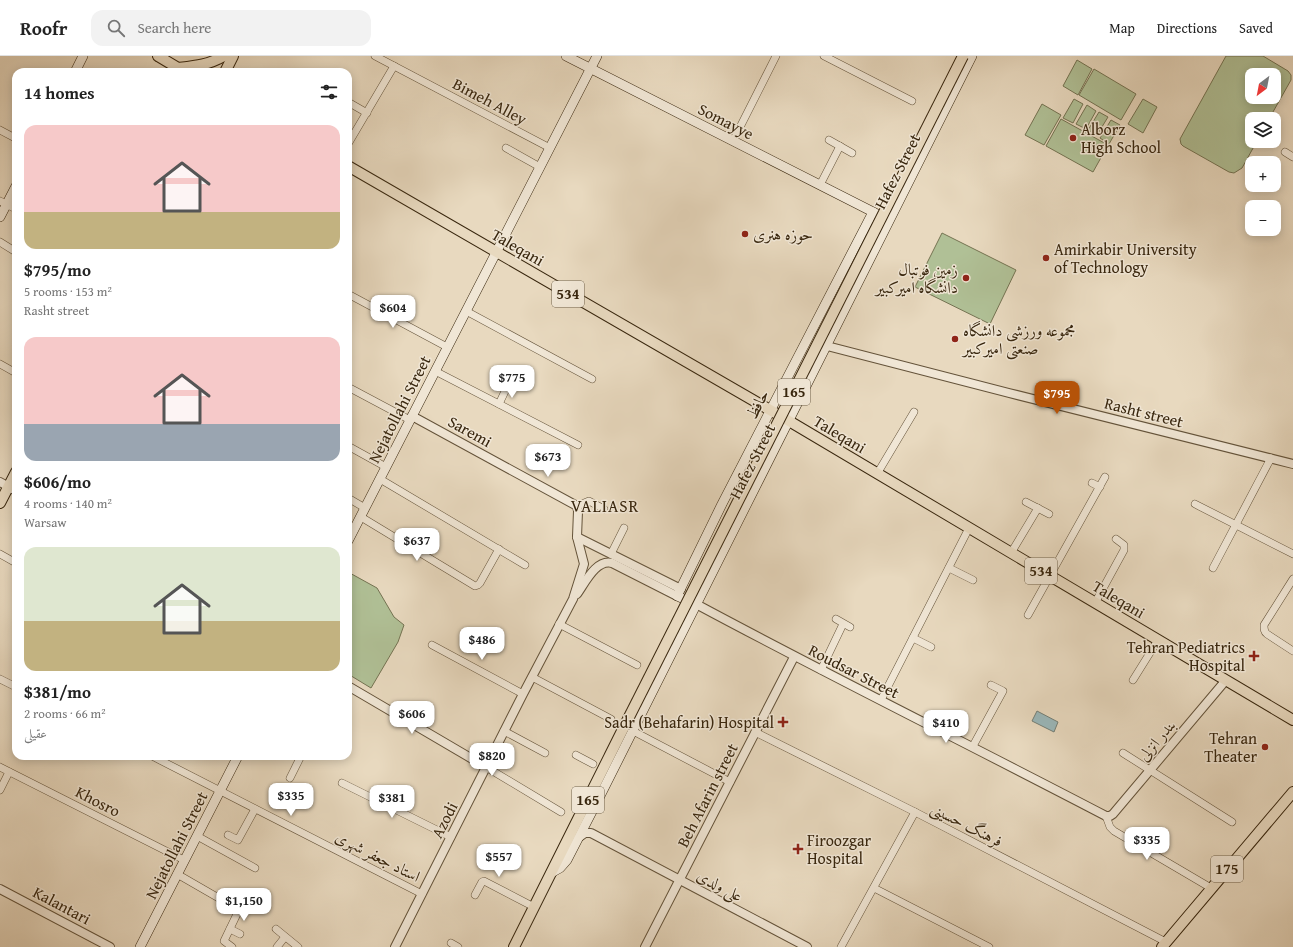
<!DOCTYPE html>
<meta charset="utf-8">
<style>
body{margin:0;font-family:"Gentium Book Plus",Amiri,serif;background:#f2f2f2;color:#222;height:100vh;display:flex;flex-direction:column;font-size:15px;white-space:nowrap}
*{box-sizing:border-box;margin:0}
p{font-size:13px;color:#767676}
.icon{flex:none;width:22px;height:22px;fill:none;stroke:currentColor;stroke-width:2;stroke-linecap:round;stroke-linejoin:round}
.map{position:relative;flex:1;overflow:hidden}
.panel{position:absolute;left:12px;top:12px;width:340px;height:692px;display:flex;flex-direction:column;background:#fff;border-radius:12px;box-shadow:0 2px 10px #0003}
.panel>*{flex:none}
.needle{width:26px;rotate:212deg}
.fabs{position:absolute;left:1245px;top:12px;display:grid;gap:8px}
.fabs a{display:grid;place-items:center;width:36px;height:36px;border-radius:8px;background:#fff;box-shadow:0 2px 10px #0003;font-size:20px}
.price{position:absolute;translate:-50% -34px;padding:0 9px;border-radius:8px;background:#fff;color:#222;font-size:13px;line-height:26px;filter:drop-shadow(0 1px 2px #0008)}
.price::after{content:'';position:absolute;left:50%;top:24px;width:12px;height:9px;margin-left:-6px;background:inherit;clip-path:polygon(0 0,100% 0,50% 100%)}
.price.selected{background:#b45309;color:#fff}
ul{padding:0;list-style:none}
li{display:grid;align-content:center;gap:8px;height:212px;padding:0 12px}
li span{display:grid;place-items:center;height:124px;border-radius:12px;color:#555}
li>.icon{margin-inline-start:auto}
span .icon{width:72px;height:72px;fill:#fffc;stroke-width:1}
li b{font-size:17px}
h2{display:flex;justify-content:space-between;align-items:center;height:48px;padding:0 12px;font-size:17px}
header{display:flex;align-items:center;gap:24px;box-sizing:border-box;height:56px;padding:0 20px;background:#fff;border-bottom:1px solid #e0e0e0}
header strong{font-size:19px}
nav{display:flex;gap:22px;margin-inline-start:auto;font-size:14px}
.search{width:280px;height:36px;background:#f2f2f2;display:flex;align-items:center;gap:10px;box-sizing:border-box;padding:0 14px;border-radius:12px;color:#767676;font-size:15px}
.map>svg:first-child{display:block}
</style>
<header>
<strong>Roofr</strong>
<div class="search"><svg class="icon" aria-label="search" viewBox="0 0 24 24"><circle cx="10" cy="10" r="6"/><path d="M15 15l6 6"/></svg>Search here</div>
<nav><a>Map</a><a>Directions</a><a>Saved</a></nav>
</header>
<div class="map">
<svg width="1293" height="891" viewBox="0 0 1293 891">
<rect width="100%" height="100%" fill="#e8d9bf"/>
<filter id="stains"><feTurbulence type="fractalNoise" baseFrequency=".005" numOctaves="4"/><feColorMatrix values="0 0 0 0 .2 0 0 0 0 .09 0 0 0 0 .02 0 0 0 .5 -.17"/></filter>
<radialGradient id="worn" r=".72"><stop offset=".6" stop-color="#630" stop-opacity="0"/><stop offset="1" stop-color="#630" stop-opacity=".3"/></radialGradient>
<g fill="#b0c096" stroke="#747352" fill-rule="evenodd">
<path d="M1226 0H1263L1288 15 1291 19V24L1269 63H1252V85H1257L1242 112 1234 117 1229 116 1183 90 1181 88 1180 83ZM1252 19H1274V41H1252Z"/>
<polygon points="1077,4 1092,13 1078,39 1063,30"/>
<polygon points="1094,13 1136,38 1121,64 1079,39"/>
<polygon points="1074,43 1083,48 1073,67 1063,62"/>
<polygon points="1143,43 1157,51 1143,77 1128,68"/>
<polygon points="1042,48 1061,59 1044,89 1025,79"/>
<polygon points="1087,49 1096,55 1086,73 1076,68"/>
<polygon points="1099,56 1108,61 1097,79 1088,74"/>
<polygon points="1061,63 1108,89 1093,116 1046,90"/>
<polygon points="1111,64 1120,69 1109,88 1100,82"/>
<polygon points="942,177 1016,214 990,268 915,231"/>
<polygon points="348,516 377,532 394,561 404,569 398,586 371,632 348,618"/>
</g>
<polygon fill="#9ab8bb" stroke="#737e76" points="1037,655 1058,666 1054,676 1032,665"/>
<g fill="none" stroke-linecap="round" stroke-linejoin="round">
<g stroke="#64533a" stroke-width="8">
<g id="minor">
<polyline points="375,0 550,92"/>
<polyline points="824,0 912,45"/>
<polyline points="348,46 367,57"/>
<polyline points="0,74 15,82"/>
<polyline points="829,84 852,97"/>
<polyline points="733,85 776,0"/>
<polyline points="348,88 394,10"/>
<polyline points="506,92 540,111"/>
<polyline points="1285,96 1293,101"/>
<polyline points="820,129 840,90"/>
<polyline points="0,145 16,153"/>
<polyline points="0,186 16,196"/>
<polyline points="348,238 447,291"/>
<polyline points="466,255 592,323"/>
<polyline points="0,308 16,317"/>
<polyline points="435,315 578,389"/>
<polyline points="348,331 410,364"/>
<polyline points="499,348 508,329"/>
<polyline points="348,390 386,411"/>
<polyline points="877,418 914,356"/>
<polyline points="380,423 525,509"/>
<polyline points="1092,427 1100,431"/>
<polyline points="348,442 365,452"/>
<polyline points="1026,446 1049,458"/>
<polyline points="1195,448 1293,498"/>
<polyline points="577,450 589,445 604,453"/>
<polyline points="361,461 475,530 478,529 480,527 499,493"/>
<polyline points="1011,497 1038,452"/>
<polyline points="0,498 16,507"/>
<polyline points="611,498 624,472"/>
<polyline points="949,512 973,524"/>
<polyline points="1213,512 1271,402"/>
<path d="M1293 523 1264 569C1264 573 1264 576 1267 578L1293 595"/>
<polyline points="1095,547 1124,494 1124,489 1116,483"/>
<polyline points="1028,559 1105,421"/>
<polyline points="836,563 850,571"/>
<polyline points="559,568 637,609"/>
<polyline points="913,582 931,591"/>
<polyline points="432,589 523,638"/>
<polyline points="821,614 843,568"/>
<polyline points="532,621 611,663"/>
<polyline points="0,623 16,631"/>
<polyline points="1133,624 1158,584"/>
<polyline points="881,644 969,472"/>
<polyline points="504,675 545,697"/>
<polyline points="633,675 730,726"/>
<polyline points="755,676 915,756 1166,886"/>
<polyline points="973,690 1003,635 991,629"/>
<polyline points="1123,697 1232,766"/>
<polyline points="576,699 593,708"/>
<polyline points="152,700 422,838"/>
<polyline points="0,711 184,804"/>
<polyline points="486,711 561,756"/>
<polyline points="290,722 301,700"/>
<polyline points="342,727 451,781"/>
<polyline points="0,734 9,716"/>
<polyline points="1106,760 1110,771 1114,775 1211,832"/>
<polyline points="228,779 238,784 255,753"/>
<polyline points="197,780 255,812"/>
<polyline points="177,818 236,852 237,856 237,858 224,885 232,891"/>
<polyline points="874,832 989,891"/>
<polyline points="475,839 482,826 484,825 534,851"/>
<polyline points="230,873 240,878"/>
<polyline points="276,873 298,891"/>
<polyline points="451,887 458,891"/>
<polyline points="277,891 285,881"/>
<polyline points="841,891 915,756"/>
</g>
</g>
<g stroke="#64533a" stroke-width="10">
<g id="tertiary">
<polyline points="827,290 1009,337 1293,408"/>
<polyline points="0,426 16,435"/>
<polyline points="577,481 681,533"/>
<path d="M577 538C585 527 596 503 612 507L677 540"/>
<path d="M696 548C832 621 970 689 1106 760H1110L1113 758 1226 624"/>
<polyline points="348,630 486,711"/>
<polyline points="578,782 585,777 591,777 807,891"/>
<polyline points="0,833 110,891"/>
<polyline points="395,891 523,638 573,543 584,508 577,481 578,455 577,450 412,360"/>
<polyline points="645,891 794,601"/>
</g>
</g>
<g stroke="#38260e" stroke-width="10">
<g id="secondary">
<polyline points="566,0 879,159"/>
<polyline points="75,16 83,0"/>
<polyline points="0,161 16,130"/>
<polyline points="348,485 597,0"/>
<polyline points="695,548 677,540 722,448 873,156"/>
<polyline points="551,817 560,812 567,804 599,742 972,0"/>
<polyline points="140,891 238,700"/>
</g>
</g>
<g stroke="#38260e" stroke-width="12">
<g id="primary">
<polyline points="158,0 183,15"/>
<path d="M178 12C196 10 208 9 224 0"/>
<polyline points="225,16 233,0"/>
<polyline points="348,110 789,365 1293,664"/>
<polyline points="0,447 16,416"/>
<polyline points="514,891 624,671"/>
<polyline points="1162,891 1293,736"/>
</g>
</g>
<use href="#minor" stroke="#f0e6d5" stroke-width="7"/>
<use href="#tertiary" stroke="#f0e6d5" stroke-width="8"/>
<use href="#secondary" stroke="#f0e6d5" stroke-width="9"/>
<use href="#primary" stroke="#e8d9bf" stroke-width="10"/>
<g stroke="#38260e" stroke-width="12" stroke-linecap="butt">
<polyline id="primary-bridge" points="624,671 963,0"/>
</g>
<use href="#primary-bridge" stroke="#e8d9bf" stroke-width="10"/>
</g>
<g fill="#8f2418" stroke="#f0e6d5" stroke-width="1.5">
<circle cx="1073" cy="82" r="4"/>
<circle cx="745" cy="178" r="4"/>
<circle cx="1046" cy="202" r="4"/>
<circle cx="966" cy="222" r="4"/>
<circle cx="955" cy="283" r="4"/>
<path d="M1252 594h4v4h4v4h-4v4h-4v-4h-4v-4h4z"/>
<path d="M781 660h4v4h4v4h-4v4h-4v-4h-4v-4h4z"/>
<circle cx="1265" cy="691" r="4"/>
<path d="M796 787h4v4h4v4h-4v4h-4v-4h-4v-4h4z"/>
</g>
<g text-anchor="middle" stroke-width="3" stroke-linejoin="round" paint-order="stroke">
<g fill="#f0e6d5" stroke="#6f604a" stroke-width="1">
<rect x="552" y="225" width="32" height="26" rx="3"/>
<rect x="778" y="323" width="32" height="26" rx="3"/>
<rect x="1025" y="502" width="32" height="26" rx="3"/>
<rect x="572" y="731" width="32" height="26" rx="3"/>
<rect x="1211" y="800" width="32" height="26" rx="3"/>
</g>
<g font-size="15" font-weight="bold" fill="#38260e">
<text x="568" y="243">534</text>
<text x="794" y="341">165</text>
<text x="1041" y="520">534</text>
<text x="588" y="749">165</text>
<text x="1227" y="818">175</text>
</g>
<g font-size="16" fill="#38260e" stroke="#f0e6d5">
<text transform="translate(490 45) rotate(28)" y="6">Bimeh Alley</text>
<text transform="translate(726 65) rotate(27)" y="6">Somayye</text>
<text transform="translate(897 115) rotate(-63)" y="6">Hafez Street</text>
<text transform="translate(518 191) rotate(30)" y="6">Taleqani</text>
<text transform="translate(757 348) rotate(-63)" y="6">حافظ</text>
<text transform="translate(399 353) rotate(-63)" y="6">Nejatollahi Street</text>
<text transform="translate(1144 356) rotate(14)" y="6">Rasht street</text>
<text transform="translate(470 375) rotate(29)" y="6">Saremi</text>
<text transform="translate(840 378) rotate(31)" y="6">Taleqani</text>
<text transform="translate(752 405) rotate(-63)" y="6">Hafez Street</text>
<text transform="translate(1119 543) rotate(31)" y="6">Taleqani</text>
<text transform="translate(854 615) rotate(27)" y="6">Roudsar Street</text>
<text transform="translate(1156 684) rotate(-50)" y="6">بندر انزلی</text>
<text transform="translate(707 739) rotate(-63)" y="6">Beh Afarin street</text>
<text transform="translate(98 745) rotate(27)" y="6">Khosro</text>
<text transform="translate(444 764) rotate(-63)" y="6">Azodi</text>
<text transform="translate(967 768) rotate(27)" y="6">فرهنگ حسینی</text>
<text transform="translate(176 789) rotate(-63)" y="6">Nejatollahi Street</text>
<text transform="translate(378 800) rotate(27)" y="6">استاد جعفر شهری</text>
<text transform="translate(720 829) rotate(28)" y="6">علی ولدی</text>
<text transform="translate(62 849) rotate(28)" y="6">Kalantari</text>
</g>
<g font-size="16" fill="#38260e" stroke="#f0e6d5" text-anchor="start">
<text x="1081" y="79">Alborz<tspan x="1081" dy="18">High School</tspan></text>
<text x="753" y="184">حوزه هنری</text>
<text x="1054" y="199">Amirkabir University<tspan x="1054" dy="18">of Technology</tspan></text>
<text x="958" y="219" text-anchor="end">زمین فوتبال<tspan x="958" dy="18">دانشگاه امیرکبیر</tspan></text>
<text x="963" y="280">مجموعه ورزشی دانشگاه<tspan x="963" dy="18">صنعتی امیرکبیر</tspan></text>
<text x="1245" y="597" text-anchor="end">Tehran Pediatrics<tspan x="1245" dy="18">Hospital</tspan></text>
<text x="774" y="672" text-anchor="end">Sadr (Behafarin) Hospital</text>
<text x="1257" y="688" text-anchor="end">Tehran<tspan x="1257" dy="18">Theater</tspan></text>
<text x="807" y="790">Firoozgar<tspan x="807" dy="18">Hospital</tspan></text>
</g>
<g font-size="17" letter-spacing="1" fill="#38260e" stroke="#f0e6d5">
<text x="605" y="456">VALIASR</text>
</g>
</g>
<rect width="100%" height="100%" filter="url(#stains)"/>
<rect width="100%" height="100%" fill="url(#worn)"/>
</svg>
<div class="fabs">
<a><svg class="needle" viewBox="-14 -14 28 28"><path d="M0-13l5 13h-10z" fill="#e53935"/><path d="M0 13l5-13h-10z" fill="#767676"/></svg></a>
<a><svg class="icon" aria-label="layers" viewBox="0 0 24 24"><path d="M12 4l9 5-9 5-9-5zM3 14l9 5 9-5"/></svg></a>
<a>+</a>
<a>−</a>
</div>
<b class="price" style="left:393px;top:273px">$604</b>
<b class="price" style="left:512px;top:343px">$775</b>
<b class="price selected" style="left:1057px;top:359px">$795</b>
<b class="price" style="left:548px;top:422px">$673</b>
<b class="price" style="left:417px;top:506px">$637</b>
<b class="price" style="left:482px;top:605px">$486</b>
<b class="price" style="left:412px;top:679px">$606</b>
<b class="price" style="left:946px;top:688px">$410</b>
<b class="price" style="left:492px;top:721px">$820</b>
<b class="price" style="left:291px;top:761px">$335</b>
<b class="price" style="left:392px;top:763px">$381</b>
<b class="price" style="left:1147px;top:805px">$335</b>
<b class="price" style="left:499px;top:822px">$557</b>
<b class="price" style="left:244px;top:866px">$1,150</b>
<section class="panel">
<h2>14 homes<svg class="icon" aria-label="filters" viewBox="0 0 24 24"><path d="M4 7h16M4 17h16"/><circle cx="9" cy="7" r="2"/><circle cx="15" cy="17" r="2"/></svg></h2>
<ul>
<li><span style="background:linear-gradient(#f6c9c9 70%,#c2b280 0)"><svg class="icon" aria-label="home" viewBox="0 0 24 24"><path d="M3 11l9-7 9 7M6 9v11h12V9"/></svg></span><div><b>$795/mo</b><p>5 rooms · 153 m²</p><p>Rasht street</p></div></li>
<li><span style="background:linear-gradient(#f6c9c9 70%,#9aa5b1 0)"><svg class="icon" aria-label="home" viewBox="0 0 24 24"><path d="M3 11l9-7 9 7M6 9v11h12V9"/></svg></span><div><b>$606/mo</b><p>4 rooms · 140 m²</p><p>Warsaw</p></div></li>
<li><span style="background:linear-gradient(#dfe7d0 60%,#c2b280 0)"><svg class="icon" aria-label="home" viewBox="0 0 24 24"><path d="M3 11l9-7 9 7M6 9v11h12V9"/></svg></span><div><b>$381/mo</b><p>2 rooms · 66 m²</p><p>عقیلی</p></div></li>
</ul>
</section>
</div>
